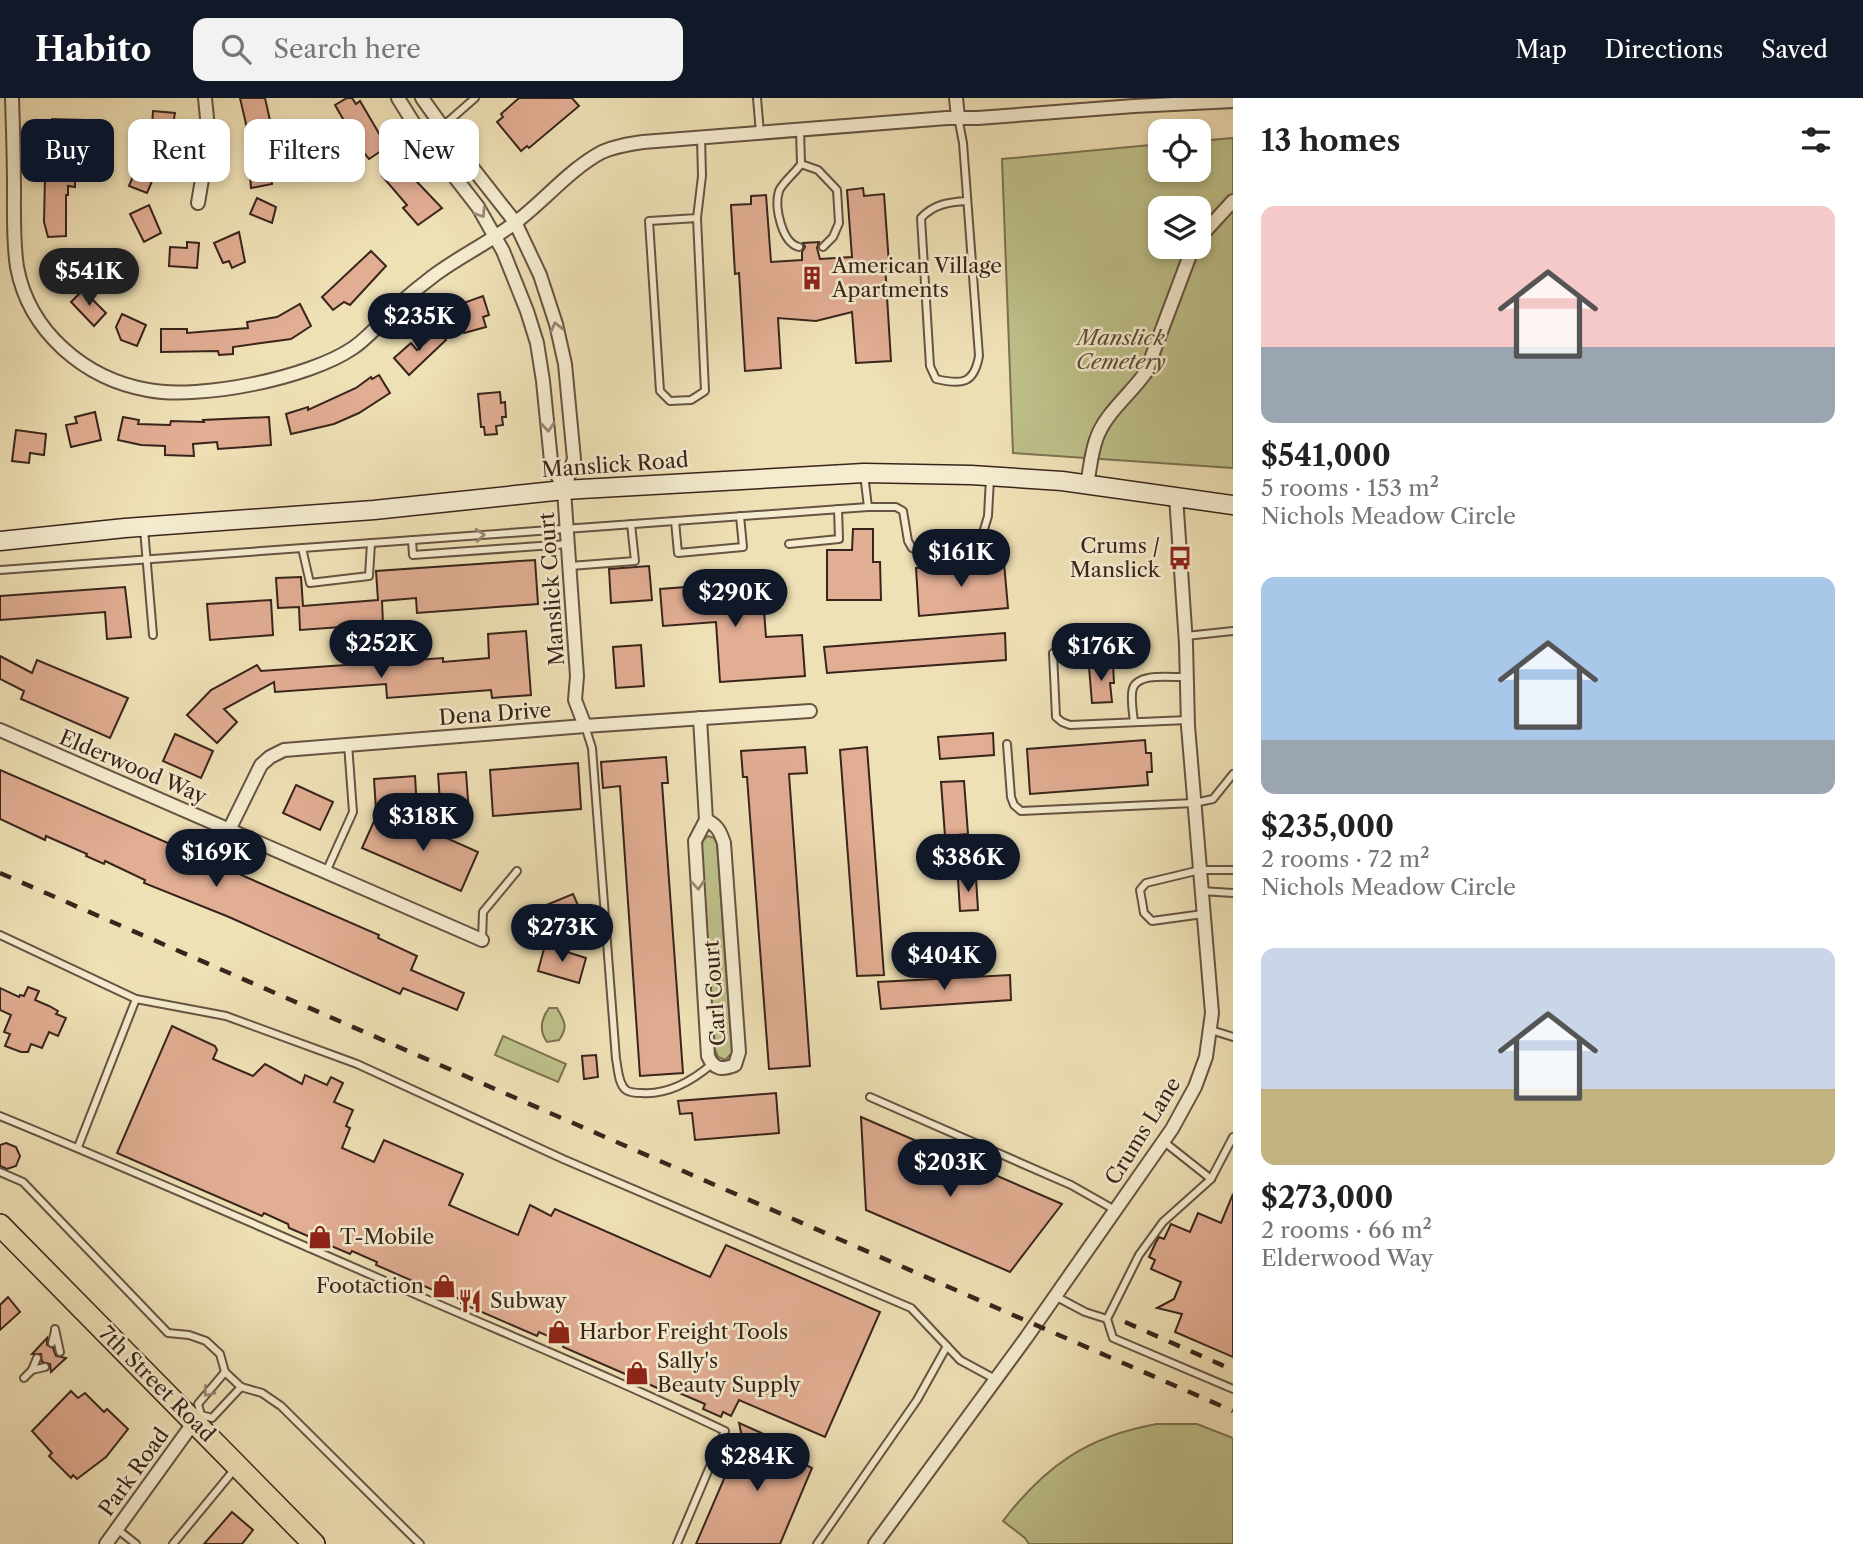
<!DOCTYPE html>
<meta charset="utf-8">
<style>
body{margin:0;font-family:"Libre Caslon Text",serif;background:#f2f2f2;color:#222;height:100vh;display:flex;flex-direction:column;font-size:26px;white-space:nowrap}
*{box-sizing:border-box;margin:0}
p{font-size:23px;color:#767676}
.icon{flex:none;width:38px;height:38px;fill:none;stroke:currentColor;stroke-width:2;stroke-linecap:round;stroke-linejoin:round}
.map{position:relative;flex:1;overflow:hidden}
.panel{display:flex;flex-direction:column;background:#fff;width:630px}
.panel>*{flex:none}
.guide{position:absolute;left:21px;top:21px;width:665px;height:63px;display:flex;gap:14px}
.tools{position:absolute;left:1148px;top:21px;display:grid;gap:14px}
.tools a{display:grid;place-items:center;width:63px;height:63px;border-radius:14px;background:#fff;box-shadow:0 4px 10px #0003;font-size:35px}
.price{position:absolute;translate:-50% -60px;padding:0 16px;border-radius:24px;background:#111827;color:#fff;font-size:23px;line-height:46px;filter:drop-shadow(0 2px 4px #0008)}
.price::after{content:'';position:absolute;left:50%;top:42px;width:21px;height:16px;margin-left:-10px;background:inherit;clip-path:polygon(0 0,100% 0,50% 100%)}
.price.on{background:#222;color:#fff}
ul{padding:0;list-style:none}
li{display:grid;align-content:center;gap:14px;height:371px;padding:0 28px}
li span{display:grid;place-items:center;height:217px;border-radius:14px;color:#555}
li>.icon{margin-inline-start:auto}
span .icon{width:126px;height:126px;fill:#fffc;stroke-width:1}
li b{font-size:30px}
h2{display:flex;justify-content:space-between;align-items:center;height:84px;padding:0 28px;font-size:30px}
.chip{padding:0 24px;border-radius:14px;background:#fff;box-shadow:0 4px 10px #0003;font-size:24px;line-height:63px}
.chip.on{background:#111827;color:#fff}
header{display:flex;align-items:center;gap:42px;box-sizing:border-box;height:98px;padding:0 35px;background:#111827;color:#fff}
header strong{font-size:33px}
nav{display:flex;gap:38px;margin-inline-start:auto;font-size:24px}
.search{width:490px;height:63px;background:#f2f2f2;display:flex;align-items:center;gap:18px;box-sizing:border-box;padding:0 24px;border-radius:14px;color:#767676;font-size:26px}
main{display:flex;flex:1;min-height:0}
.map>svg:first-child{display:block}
</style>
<header>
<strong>Habito</strong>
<div class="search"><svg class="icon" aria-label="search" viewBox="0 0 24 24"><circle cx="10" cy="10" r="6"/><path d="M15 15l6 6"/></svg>Search here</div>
<nav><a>Map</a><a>Directions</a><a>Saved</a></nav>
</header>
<main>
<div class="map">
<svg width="1233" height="1446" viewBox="0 0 1233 1446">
<rect width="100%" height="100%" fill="#efe1b6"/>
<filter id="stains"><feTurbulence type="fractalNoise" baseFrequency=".00286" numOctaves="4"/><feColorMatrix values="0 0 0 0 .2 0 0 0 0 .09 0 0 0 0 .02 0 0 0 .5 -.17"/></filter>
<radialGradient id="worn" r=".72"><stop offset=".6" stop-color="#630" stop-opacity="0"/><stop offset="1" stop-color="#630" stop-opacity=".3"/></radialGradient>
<g fill="#bec18a" stroke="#7c7252" stroke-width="2" fill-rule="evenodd">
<path d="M1233 40V370L1013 355 1002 61 1160 46V72H1199V43ZM1160 110H1199V149H1160Z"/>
<polygon points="708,738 714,740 717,746 732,955 725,962 718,959 715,952 701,744"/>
<path d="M549 910H557C564 923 569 928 559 942L547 944C539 933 541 921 549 910Z"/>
<polygon points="503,938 566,966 558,984 495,957"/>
<path d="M1157 1326H1197L1233 1340V1446H1029L1025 1440 1003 1423C1045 1368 1088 1338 1157 1326Z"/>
</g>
<g fill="#e1ad93" stroke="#39241b" stroke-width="2">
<polygon points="240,0 265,0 273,36 249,39"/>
<polygon points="347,0 352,0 356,6 360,3 387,49 369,61 359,49 335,7"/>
<polygon points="519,0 572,0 579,8 529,50 527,48 521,53 497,24 503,19 501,16"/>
<polygon points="153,13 175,15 170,44 151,43"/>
<polygon points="52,21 85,22 80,39 71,40 70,52 68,52 67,75 75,76 75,89 68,88 68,97 66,97 66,138 48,139 44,124 45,79 48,68 47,27 51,27"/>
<polygon points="269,57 272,86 251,90 249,61"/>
<polygon points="140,61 158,69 147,95 129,88"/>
<polygon points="399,65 442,110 418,127 403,110 407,107 382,78"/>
<polygon points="863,90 864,98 884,96 889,166 885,166 891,263 856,265 852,214 816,223 778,220 781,270 745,273 739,175 735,176 731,107 751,106 751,98 766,97 771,164 802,162 802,154 805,149 803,145 819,144 817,150 820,161 852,159 847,92"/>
<polygon points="257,100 276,109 272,125 250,116"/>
<polygon points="149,107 161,135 144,144 130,116"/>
<polygon points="239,134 245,164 232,170 229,163 223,165 214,145"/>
<polygon points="187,144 199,145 197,170 169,168 170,149 187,150"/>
<polygon points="65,151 74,169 58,176 50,158"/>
<polygon points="371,153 386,168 350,207 344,204 333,212 322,199"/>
<polygon points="83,192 106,215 94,228 71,204"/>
<polygon points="483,198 489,217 483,219 486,229 464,235 455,208"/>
<polygon points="300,206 311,228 291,241 233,249 233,256 219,257 218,253 161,254 161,231 187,231 187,235 248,230 247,224 277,219"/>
<polygon points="122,216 146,227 137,248 121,242 116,229"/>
<polygon points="438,233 446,242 409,277 394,260 411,245 417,252"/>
<polygon points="379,277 390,295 359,315 334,326 291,336 286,316 308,309 308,312 356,290 371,279 372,281"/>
<polygon points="500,294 501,305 505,304 506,319 502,319 503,327 496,328 497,336 485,337 484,329 481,329 478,296"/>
<polygon points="95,314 101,342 71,349 66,327 77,325 75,319"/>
<polygon points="123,319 139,322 138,326 170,327 171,323 204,324 203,322 269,319 271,347 218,351 217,344 193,346 194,358 165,357 165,348 141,347 118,342"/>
<polygon points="16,332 46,336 44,357 30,355 29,365 12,363"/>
<polygon points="853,431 873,431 873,464 880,464 881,502 827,502 827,452 852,452"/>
<polygon points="535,462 538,506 417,515 416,500 382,503 383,526 300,532 299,509 278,510 276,480 301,479 303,508 378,502 376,473"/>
<polygon points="1004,465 1008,510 919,518 916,470"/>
<polygon points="649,468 652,502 611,505 609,471"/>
<polygon points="722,474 723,488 762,486 766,539 802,537 805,578 720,584 716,524 663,528 660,491 699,488 698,476"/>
<polygon points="125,489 131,539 107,541 105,514 0,522 0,498"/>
<polygon points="271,502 273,537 210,542 207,506"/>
<polygon points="526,533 531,597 492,600 491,592 387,600 386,586 275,594 274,584 224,611 237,624 217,645 187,617 211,592 257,567 261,573 443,560 443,564 489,560 488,536"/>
<polygon points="1005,535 1006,562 827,575 824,549"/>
<polygon points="641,547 644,588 616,590 613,549"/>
<polygon points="0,558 32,575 37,562 128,600 110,640 21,601 24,593 0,581"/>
<polygon points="1113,567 1114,585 1110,585 1112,604 1092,605 1089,569"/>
<polygon points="993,635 994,657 940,661 938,639"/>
<polygon points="175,636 213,653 201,680 163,663"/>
<polygon points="1145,642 1146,655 1151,655 1152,674 1147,674 1148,687 1030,696 1027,651"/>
<polygon points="805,649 807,675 789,676 810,968 769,971 747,679 743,679 741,653"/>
<polygon points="867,649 884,877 857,878 840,652"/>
<polygon points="666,659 668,685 662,685 683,975 640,978 620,688 603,690 601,664"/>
<polygon points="578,665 581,711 493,718 490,672"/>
<polygon points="0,672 379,837 378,840 417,858 411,872 464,895 457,912 403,890 400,896 229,819 144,785 145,782 105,763 104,766 86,758 87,756 46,738 45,742 0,721"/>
<polygon points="466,674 469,716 441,718 438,676"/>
<polygon points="415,678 417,710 376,712 374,681"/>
<polygon points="964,683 968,736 945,738 941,684"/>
<polygon points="296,687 333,704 320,732 283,715"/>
<polygon points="375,721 419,741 424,730 478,754 461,793 362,750"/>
<polygon points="976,780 978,812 960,813 958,781"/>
<polygon points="573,796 584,821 544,837 534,812"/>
<polygon points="545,847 586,860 579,885 538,873"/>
<polygon points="1010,877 1011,902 881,911 878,884"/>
<polygon points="28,889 39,893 35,902 49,908 58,913 56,916 66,920 58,938 49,934 42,950 31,946 28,954 21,954 5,948 10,936 4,934 11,917 0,912 0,890 19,899 20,897 24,898"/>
<polygon points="172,928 215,948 217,952 213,961 253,978 265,966 302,986 305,977 327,987 331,979 343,985 334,1004 353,1012 346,1028 350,1030 342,1050 374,1064 384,1042 463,1076 449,1107 518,1137 530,1107 551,1118 555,1111 710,1179 726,1147 880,1214 825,1339 739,1302 731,1318 723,1314 721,1319 703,1311 705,1306 663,1288 662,1292 563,1249 564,1245 539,1234 537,1238 461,1205 461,1202 441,1193 440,1195 376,1167 377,1164 352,1153 350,1156 289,1130 288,1126 264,1115 262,1118 117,1055"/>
<polygon points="596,957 598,979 584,981 582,958"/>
<polygon points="776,995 779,1035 695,1042 692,1015 680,1016 678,1003"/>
<polygon points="861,1019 1062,1106 1010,1174 866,1112"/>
<polygon points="6,1045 16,1049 20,1058 16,1068 7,1071 0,1068 0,1047"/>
<polygon points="1233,1096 1233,1259 1175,1234 1182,1216 1157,1210 1174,1201 1181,1184 1151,1171 1155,1162 1149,1159 1156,1144 1159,1139 1164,1141 1171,1126 1190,1134 1198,1115 1221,1125"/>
<polygon points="8,1199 20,1214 0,1232 0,1207"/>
<polygon points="47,1240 47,1247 53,1250 56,1258 66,1260 51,1274 50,1266 42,1264 41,1256 32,1256"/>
<polygon points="71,1293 78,1300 85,1295 104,1314 107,1311 128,1331 106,1359 77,1381 73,1377 71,1380 49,1358 52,1355 32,1333"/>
<polygon points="739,1325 806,1355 802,1365 812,1370 780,1446 696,1446 742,1339"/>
<polygon points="232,1414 253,1432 242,1446 204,1446"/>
</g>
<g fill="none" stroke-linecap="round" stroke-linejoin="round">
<g stroke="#665342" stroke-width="10">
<g id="lane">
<polyline points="757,0 760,35"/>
<path d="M958 19 963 45 979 258C974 286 962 287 936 281L930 268 921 120C934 106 949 104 967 103"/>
<polyline points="427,42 475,0"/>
<polyline points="801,66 818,72 837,92 839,125 833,139 823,149"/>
<polyline points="697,120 705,293 691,302 670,303 660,293 649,123 697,120 702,78 701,39"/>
<path d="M799 149C782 145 774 109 779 93 782 85 796 74 801 66L800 32"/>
<polyline points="864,376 868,409 896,409 903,413 908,443 912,450 922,454 979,448 988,418 990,380"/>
<polyline points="675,423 678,455 743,449 740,418"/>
<polyline points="144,431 153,537"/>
<polyline points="412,442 413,457 568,446"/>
<polyline points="789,446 839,441 838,411"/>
<polyline points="302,450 310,485 369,478 371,445"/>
<polyline points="570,468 635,463 631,426"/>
<polyline points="0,472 868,409"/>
<polyline points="1186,538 1233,533"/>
<polyline points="1053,555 1056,619 1062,624 1070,627 1188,622"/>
<path d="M1134 624C1133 614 1130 599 1133 590 1139 574 1173 580 1187 579"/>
<path d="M585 628 592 650 616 961C618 970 618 986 626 992 630 995 638 995 642 995 669 997 692 983 712 966"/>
<polyline points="1007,646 1011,699 1014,707 1021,713 1194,705 1213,701 1233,676"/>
<polyline points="326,774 353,714 348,646"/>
<polyline points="1201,793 1233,795"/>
<polyline points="1203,816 1152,823 1144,815 1140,792 1146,785 1200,772 1233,772"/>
<polyline points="0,837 136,901 226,918 357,966 563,1061 911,1210 960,1262 995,1281"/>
<polyline points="482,842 483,814 517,773"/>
<polyline points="1211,932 1233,939"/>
<polyline points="870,999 1071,1087 1115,1112"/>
<path d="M0 1018C129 1071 257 1127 385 1183 498 1233 613 1279 725 1333L677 1446"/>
<polyline points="1163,1043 1211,1081 1233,1039"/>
<polyline points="78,1049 136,901"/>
<polyline points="0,1074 23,1084 168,1235 189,1237 206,1243 220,1256 225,1274 241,1289 262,1295 281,1308 420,1446"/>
<polyline points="1211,1081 1163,1124 1139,1157 1107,1221 1113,1240 1233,1291"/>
<polyline points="1055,1198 1085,1214 1107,1221"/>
<polyline points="55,1231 60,1254"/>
<polyline points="52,1245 55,1233"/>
<polyline points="32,1272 45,1269"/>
<polyline points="24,1280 32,1272 37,1260"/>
<polyline points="201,1317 212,1320 241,1289"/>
<polyline points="201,1317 198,1306 225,1274"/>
<polyline points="117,1431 136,1446"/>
<polyline points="173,1446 234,1372"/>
<polyline points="817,1446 917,1302 947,1248"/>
</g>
</g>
<g stroke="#665342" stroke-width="16">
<g id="street">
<path d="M12 0C13 30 14 60 14 90 14 117 13 143 17 169 29 234 85 281 148 292 200 302 309 280 353 250 372 237 386 218 403 203 412 194 422 187 432 179 458 159 489 145 516 124 545 102 570 71 602 54 615 48 629 46 643 44L947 20H978L1134 8 1233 3"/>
<polyline points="398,0 416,29 478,109 503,153 527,213 537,245 543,283 551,363 564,392 577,578 575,602 585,628"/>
<polyline points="422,0 464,59 515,124 540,177 556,226 565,266 574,361 564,392"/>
<polyline points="956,0 958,19"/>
<polyline points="198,105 209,40 205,0"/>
<polyline points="1199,140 1233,103"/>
<path d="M1087 386C1090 372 1091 356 1096 342 1104 316 1131 296 1146 274L1193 149"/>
<path d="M700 620 706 722 695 743 708 958C714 972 722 972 735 967L739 954 724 745C720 733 717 727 706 722"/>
<polyline points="0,632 482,842"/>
<polyline points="229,732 261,667 270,659 284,652 585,628 810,613"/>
<polyline points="106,1446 194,1324"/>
<polyline points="875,1446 1026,1240 1172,1031 1195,989 1206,959 1212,915 1188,628 1186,546 1176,398"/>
</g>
</g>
<g stroke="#39241b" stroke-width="21">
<polyline id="secondary" points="0,443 125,430 374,412 564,392 864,375 971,377 1062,383 1233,407"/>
</g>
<g stroke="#39241b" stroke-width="24">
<polyline id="primary" points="0,1127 314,1446"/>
</g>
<use href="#lane" stroke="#f5ecd0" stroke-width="6"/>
<use href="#street" stroke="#f5ecd0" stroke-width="12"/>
<use href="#secondary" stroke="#f5ecd0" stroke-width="18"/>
<use href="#primary" stroke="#efe1b6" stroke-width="21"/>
<g stroke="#39241b" stroke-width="4.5" stroke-dasharray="12 12" stroke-linecap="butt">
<polyline points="0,775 1233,1313"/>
<polyline points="1125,1224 1233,1272"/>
</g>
</g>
<defs><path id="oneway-chevron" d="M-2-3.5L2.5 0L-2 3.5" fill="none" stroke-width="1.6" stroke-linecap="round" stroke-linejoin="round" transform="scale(1.75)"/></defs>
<g stroke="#978876">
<use href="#oneway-chevron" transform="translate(481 115) rotate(58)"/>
<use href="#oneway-chevron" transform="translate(556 229) rotate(-104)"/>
<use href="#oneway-chevron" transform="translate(548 329) rotate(85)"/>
<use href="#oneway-chevron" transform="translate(480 437) rotate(-5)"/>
<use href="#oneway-chevron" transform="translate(698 787) rotate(86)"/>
<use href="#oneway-chevron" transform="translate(208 1294) rotate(130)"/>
</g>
<defs>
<g id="building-bare" transform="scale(1.89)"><path d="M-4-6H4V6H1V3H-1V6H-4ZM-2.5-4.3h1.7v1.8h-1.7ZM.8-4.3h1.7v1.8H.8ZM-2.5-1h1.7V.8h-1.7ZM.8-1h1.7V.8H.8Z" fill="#8f2418" stroke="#f5ecd0" stroke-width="2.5" paint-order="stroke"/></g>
<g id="bus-bare" transform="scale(1.89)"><path d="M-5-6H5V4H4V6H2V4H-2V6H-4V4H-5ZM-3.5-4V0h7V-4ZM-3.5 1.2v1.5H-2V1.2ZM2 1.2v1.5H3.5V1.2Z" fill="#8f2418" stroke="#f5ecd0" stroke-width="2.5" paint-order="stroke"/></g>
<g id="shop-bare" transform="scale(1.89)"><path d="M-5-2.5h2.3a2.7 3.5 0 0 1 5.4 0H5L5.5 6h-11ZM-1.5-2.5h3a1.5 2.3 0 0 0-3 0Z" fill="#8f2418" stroke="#f5ecd0" stroke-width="2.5" paint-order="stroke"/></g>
<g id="restaurant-bare" transform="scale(1.89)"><path d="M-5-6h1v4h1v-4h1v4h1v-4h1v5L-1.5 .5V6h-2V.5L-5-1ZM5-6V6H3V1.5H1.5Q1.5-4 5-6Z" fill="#8f2418" stroke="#f5ecd0" stroke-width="2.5" paint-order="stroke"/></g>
</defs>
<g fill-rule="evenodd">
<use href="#building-bare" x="812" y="180"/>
<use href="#bus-bare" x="1180" y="460"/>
<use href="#shop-bare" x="320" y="1139"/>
<use href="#shop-bare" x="444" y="1188"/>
<use href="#restaurant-bare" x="470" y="1203"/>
<use href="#shop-bare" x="559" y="1234"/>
<use href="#shop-bare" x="637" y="1275"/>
</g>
<g text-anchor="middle" stroke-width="5" stroke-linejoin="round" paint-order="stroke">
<g font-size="21" fill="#39241b" stroke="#f5ecd0" text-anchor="start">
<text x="832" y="175">American Village<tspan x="832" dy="24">Apartments</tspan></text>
<text x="1160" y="455" text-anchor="end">Crums /<tspan x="1160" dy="24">Manslick</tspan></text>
<text x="340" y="1146">T-Mobile</text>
<text x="424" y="1195" text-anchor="end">Footaction</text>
<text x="490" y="1210">Subway</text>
<text x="579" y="1241">Harbor Freight Tools</text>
<text x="657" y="1270">Sally's<tspan x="657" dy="24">Beauty Supply</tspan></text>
</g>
<g font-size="21" font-style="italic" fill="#5a4b37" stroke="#f5ecd0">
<text x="1121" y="247">Manslick<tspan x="1121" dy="24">Cemetery</tspan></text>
</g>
<g font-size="21" fill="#39241b" stroke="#f5ecd0">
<text transform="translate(615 367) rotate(-4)" y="7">Manslick Road</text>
<text transform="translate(552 491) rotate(-94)" y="7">Manslick Court</text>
<text transform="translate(495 616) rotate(-4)" y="7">Dena Drive</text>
<text transform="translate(133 669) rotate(23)" y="7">Elderwood Way</text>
<text transform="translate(715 895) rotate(-94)" y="7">Carl Court</text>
<text transform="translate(1143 1033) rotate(-58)" y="7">Crums Lane</text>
<text transform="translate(157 1286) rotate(45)" y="7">7th Street Road</text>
<text transform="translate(134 1374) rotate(-54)" y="7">Park Road</text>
</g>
</g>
<rect width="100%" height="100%" filter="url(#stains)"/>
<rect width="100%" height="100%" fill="url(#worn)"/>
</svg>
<div class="tools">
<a><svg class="icon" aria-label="locate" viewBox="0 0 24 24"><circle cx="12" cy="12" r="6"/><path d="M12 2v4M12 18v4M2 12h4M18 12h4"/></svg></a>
<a><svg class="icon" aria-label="layers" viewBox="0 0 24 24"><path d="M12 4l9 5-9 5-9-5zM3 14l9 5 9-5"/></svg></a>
</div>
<b class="price on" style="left:89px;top:210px">$541K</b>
<b class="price" style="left:419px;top:255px">$235K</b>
<b class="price" style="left:961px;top:491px">$161K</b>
<b class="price" style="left:735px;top:531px">$290K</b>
<b class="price" style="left:381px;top:582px">$252K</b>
<b class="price" style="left:1101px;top:585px">$176K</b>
<b class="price" style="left:423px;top:755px">$318K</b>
<b class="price" style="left:216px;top:791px">$169K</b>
<b class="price" style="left:968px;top:796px">$386K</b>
<b class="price" style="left:562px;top:866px">$273K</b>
<b class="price" style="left:944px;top:894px">$404K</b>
<b class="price" style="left:950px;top:1101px">$203K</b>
<b class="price" style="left:757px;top:1395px">$284K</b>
<div class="guide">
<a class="chip on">Buy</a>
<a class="chip">Rent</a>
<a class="chip">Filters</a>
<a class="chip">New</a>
</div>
</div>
<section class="panel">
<h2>13 homes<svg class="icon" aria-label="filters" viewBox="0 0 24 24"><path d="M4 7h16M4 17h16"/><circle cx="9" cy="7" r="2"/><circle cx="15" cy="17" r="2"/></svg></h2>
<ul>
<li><span style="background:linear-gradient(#f6c9c9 65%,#9aa5b1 0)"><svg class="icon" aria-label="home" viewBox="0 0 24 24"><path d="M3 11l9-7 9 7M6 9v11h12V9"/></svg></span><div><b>$541,000</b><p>5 rooms · 153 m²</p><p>Nichols Meadow Circle</p></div></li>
<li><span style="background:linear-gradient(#a9c7e8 75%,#9aa5b1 0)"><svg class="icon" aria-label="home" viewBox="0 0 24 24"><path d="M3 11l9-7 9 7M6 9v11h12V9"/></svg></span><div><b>$235,000</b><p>2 rooms · 72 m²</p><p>Nichols Meadow Circle</p></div></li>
<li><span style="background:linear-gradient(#c9d6e8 65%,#c2b280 0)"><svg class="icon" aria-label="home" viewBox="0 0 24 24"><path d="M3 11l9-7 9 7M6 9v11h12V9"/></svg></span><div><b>$273,000</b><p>2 rooms · 66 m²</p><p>Elderwood Way</p></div></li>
</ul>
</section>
</main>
